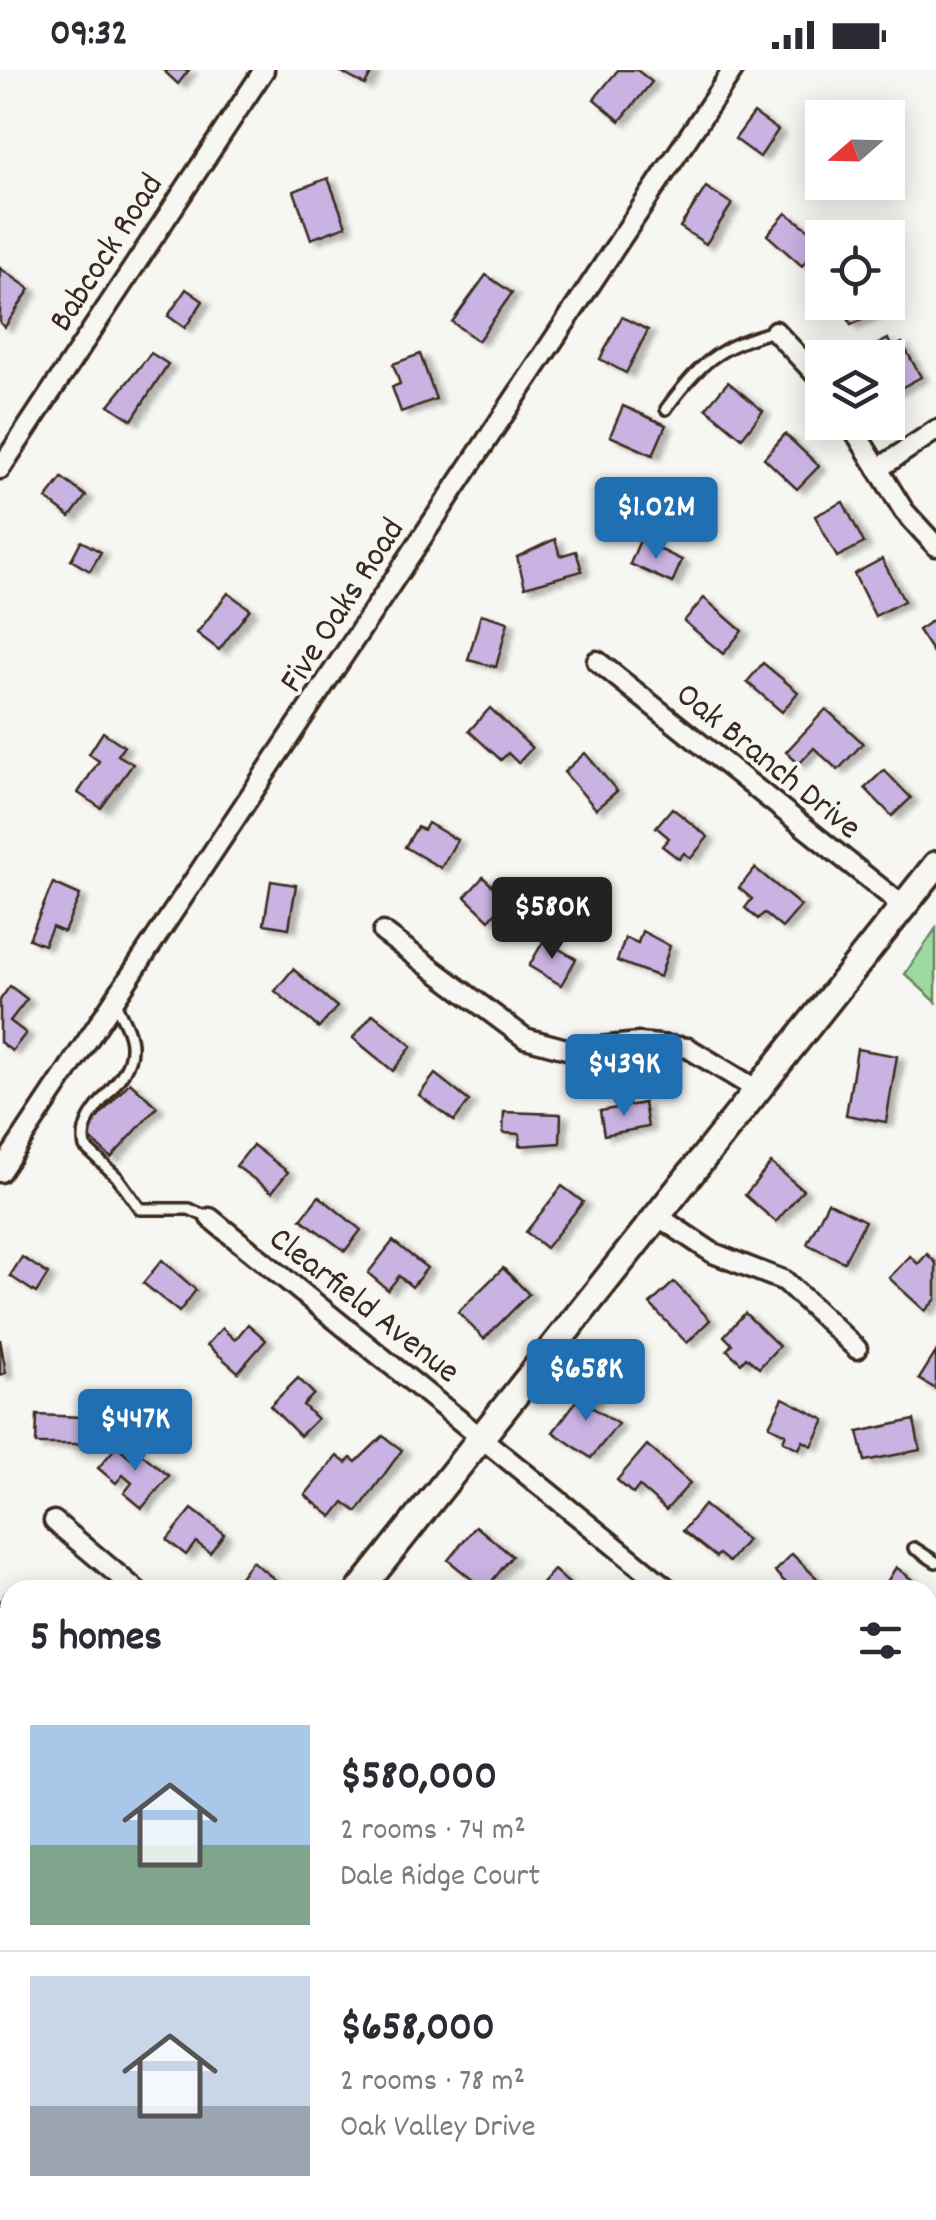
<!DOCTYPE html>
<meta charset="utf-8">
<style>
body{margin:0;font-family:Dekko,sans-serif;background:#f2f2f3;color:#2b2b33;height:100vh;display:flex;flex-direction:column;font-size:38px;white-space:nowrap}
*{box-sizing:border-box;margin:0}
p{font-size:32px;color:#7c7c81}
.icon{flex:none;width:55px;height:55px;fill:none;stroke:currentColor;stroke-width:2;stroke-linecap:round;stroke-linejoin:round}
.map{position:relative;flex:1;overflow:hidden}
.sheet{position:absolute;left:0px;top:1510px;width:938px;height:640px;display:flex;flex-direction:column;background:#fff;border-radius:30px 30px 0 0;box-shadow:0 5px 25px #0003}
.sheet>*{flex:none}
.needle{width:65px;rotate:250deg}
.fabs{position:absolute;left:805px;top:30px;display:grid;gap:20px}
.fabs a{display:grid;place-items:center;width:100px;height:100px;border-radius:0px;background:#fff;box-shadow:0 5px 25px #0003;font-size:50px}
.price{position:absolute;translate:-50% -85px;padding:0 22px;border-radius:10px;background:#1f6fb2;color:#fff;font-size:32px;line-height:65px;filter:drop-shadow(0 2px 5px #0008)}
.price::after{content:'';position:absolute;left:50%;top:60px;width:30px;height:22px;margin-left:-15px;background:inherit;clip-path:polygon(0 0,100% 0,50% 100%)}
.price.on{background:#222;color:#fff}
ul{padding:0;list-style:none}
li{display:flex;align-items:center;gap:30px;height:250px;padding:0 30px}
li+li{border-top:2px solid #e1e1e2}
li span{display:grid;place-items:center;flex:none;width:280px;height:200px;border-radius:0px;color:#555}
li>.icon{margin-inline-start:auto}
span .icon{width:120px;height:120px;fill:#fffc;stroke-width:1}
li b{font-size:42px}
h2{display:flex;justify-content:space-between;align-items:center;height:120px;padding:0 30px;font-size:42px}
.status{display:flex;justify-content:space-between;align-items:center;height:70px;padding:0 50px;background:#fff;direction:ltr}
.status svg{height:28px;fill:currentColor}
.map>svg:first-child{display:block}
</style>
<div class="status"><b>09:32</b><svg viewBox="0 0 49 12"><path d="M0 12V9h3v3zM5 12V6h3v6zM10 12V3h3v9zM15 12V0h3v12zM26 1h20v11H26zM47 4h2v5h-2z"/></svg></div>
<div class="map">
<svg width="936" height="2150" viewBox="0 0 936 2150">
<defs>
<filter id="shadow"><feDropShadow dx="7" dy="4" stdDeviation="2.5" flood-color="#0004"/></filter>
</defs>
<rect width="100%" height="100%" fill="#f6f6f2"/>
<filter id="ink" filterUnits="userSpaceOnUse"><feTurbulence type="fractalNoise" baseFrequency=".01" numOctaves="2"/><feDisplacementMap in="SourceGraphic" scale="20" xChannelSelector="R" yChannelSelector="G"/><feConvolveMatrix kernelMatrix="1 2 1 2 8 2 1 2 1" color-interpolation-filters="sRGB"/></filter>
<g filter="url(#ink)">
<polygon fill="#9cdaa2" stroke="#6c8260" stroke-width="2.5" points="936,858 936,932 905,904"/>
<g fill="#c9b3e2" stroke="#3b2a1e" stroke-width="2.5" filter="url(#shadow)">
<polygon points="163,0 189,0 178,14"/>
<polygon points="337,0 373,0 365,15"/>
<polygon points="618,0 637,0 652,12 620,51 594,29"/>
<polygon points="754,43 778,60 760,87 735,69"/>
<polygon points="328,108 346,156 311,169 294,121"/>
<polygon points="706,117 732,134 706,174 680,157"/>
<polygon points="786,143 822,169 802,196 767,165"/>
<polygon points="0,198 30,219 5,257 0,253"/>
<polygon points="486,205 512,223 478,271 452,252"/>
<polygon points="186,219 203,231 185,258 168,246"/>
<polygon points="841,232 877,232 881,241 851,255"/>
<polygon points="622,247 648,260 626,303 600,289"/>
<polygon points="888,269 892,278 902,273 921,307 888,325 888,288 866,288 863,282"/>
<polygon points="151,283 168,294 132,350 109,335"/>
<polygon points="420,284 436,329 401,342 392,317 400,314 393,294"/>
<polygon points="728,312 763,341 742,368 706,338"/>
<polygon points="623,336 666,355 653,385 610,366"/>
<polygon points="785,364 819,396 797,419 764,388"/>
<polygon points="62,408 86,426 70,447 46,429"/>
<polygon points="843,432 864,473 837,487 815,446"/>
<polygon points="555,469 560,486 576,481 582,501 525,517 517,487"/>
<polygon points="640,470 682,490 672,513 630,494"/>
<polygon points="81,471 101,482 90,501 71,490"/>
<polygon points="882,489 904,531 875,546 854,504"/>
<polygon points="228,523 250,539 219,580 197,563"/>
<polygon points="704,528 742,561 723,584 684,551"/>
<polygon points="481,544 508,552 496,597 468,590"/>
<polygon points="936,548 936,587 918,560"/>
<polygon points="763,593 798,622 782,642 747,612"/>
<polygon points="490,638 532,678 518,693 508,683 501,690 469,661"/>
<polygon points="826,639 863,673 838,700 814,678 799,694 786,682"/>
<polygon points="103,662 124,676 118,685 133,694 101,738 78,723 99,691 89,684"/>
<polygon points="585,683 617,721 596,739 564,702"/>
<polygon points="884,700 911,728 892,746 865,718"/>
<polygon points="672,738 708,767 691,788 684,783 679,789 662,776 669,768 656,757"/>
<polygon points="428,753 457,770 441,798 405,777 417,757 424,760"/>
<polygon points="755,798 801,836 782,858 764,843 758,849 745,838 752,829 739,818"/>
<polygon points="483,807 507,830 489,850 465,827"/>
<polygon points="271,811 296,815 289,858 264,854"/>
<polygon points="53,813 80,825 64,862 52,857 44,875 29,869"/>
<polygon points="642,861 670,876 660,907 617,891 625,868 638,873"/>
<polygon points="544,870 576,889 561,915 529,896"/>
<polygon points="293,899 337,937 319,958 275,921"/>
<polygon points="10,916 27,929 10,951 26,963 12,981 0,972 0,930"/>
<polygon points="373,944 412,976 393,1001 353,968"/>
<polygon points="857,979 897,986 886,1052 846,1045"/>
<polygon points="435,1004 469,1031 454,1051 419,1025"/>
<polygon points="130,1012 157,1037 111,1088 84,1063"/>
<polygon points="644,1033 648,1057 604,1065 600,1041"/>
<polygon points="504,1042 561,1044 560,1073 519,1076 520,1064 503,1063"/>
<polygon points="253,1075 288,1102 272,1122 236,1096"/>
<polygon points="771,1093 803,1120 776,1152 745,1125"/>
<polygon points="562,1116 583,1132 546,1178 526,1162"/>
<polygon points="319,1126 361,1160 345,1181 301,1149"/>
<polygon points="828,1132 865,1151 844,1192 807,1174"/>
<polygon points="393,1171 427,1198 412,1217 399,1206 388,1220 368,1203"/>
<polygon points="927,1184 936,1193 936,1229 925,1241 889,1208 910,1186 918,1194"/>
<polygon points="22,1187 48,1204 36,1223 10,1206"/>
<polygon points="162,1190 196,1220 179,1242 143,1213"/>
<polygon points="503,1198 529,1224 484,1269 458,1242"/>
<polygon points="674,1212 710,1250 687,1273 650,1234"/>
<polygon points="745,1243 779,1276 759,1298 746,1287 741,1293 727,1280 732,1274 724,1266"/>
<polygon points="248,1254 266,1270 238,1302 207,1275 222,1258 235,1270"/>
<polygon points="0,1269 6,1303 0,1305"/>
<polygon points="936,1282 936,1319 919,1309"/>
<polygon points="298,1308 314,1324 303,1335 317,1349 300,1366 270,1336"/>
<polygon points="590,1313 601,1321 590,1336 618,1354 591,1388 553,1362"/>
<polygon points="783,1328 825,1350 812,1376 803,1371 799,1379 783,1371 786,1364 769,1356"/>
<polygon points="37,1345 82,1347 81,1374 36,1374"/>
<polygon points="914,1350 920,1380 865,1391 858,1362"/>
<polygon points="383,1366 402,1380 357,1442 344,1432 332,1447 305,1425 337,1386 346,1393 351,1388 356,1392"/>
<polygon points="647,1375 690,1413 666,1440 639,1416 633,1424 617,1410"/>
<polygon points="117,1376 131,1388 137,1380 169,1406 142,1438 124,1423 132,1413 123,1405 116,1413 98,1398"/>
<polygon points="704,1435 747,1470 729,1492 719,1484 716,1487 683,1461"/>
<polygon points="192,1439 224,1464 210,1483 196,1472 186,1485 167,1470"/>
<polygon points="476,1456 512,1486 485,1520 448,1490"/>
<polygon points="792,1484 829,1520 793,1520 775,1502"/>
<polygon points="252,1491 278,1512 271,1520 238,1520 233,1516"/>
<polygon points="896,1497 925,1520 882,1520"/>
<polygon points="554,1500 576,1520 537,1519"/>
<polygon points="9,1519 11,1520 10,1553 0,1545 0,1531"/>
<polygon points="928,1623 936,1629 936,1665 928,1659"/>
<polygon points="0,1718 10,1723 0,1753"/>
<polygon points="928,2031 936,2037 935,2066 928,2061"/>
<polygon points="139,2140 149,2140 162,2150 131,2150"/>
<polygon points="342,2140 368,2140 383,2150 341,2150"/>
<polygon points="587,2140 595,2150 543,2150 532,2142"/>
<polygon points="748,2140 784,2140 791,2147 757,2150"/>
</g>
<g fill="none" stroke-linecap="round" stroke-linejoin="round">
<g stroke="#3b2a1e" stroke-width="16">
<g id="lane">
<path d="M666 339C699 294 719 275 775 261"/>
<path d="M115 933C121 946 132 963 131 978 131 1016 76 1038 85 1077L117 1107 140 1139H189L210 1148"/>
<polyline points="914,1478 936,1492"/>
</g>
</g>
<g stroke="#3b2a1e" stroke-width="25">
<g id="street">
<polyline points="775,261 822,311"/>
<polyline points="849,352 904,441 936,476"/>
<polyline points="0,399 264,0"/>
<polyline points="878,399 936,360"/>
<polyline points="597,591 903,836"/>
<polyline points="383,862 525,968 570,980 639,973 688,978 759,1021"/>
<polyline points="0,1102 733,0"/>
<polyline points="659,1147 713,1183 785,1211 857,1279"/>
<polyline points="210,1148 669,1520"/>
<polyline points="54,1451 136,1520"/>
<polyline points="928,1723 936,1730"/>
<polyline points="0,1822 10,1829"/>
<polyline points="451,2140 465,2150"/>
<polyline points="0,2148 3,2150"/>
</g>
</g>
<g stroke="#3b2a1e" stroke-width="32">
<g id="secondary">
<polyline points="360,1520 936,795"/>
<polyline points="0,1982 10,1969"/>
</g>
</g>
<use href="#lane" stroke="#f6f6f2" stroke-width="9"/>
<use href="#street" stroke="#f6f6f2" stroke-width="18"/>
<use href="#secondary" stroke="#f6f6f2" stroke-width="25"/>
</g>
</g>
<g text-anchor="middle" stroke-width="8" stroke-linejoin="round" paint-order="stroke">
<g font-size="35" fill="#3b2a1e" stroke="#f6f6f2">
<text transform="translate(104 181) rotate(-57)" y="12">Babcock Road</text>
<text transform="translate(340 534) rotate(-57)" y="12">Five Oaks Road</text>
<text transform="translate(770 689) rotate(39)" y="12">Oak Branch Drive</text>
<text transform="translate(366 1233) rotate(38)" y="12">Clearfield Avenue</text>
</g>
</g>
</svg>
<div class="fabs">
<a><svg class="needle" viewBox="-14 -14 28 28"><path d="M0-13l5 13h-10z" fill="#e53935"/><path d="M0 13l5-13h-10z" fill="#7c7c81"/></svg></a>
<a><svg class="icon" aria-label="locate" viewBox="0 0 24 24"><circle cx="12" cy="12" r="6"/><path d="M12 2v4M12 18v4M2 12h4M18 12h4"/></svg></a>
<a><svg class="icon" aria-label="layers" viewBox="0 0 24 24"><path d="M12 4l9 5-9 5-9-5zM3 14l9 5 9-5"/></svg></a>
</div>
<b class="price" style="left:656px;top:492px">$1.02M</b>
<b class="price on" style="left:552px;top:892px">$580K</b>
<b class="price" style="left:624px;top:1049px">$439K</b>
<b class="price" style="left:586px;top:1354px">$658K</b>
<b class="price" style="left:135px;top:1404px">$447K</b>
<section class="sheet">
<h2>5 homes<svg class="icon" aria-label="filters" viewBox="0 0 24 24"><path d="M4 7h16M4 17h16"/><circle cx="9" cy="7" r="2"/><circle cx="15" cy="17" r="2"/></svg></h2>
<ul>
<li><span style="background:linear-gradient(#a9c7e8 60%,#7fa58c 0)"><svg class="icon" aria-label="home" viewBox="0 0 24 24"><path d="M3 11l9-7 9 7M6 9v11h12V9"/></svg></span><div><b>$580,000</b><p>2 rooms · 74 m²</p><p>Dale Ridge Court</p></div></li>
<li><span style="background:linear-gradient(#c9d6e8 65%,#9aa5b1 0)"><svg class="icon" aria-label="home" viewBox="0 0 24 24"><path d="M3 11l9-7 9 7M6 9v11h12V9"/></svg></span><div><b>$658,000</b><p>2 rooms · 78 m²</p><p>Oak Valley Drive</p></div></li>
</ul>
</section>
</div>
